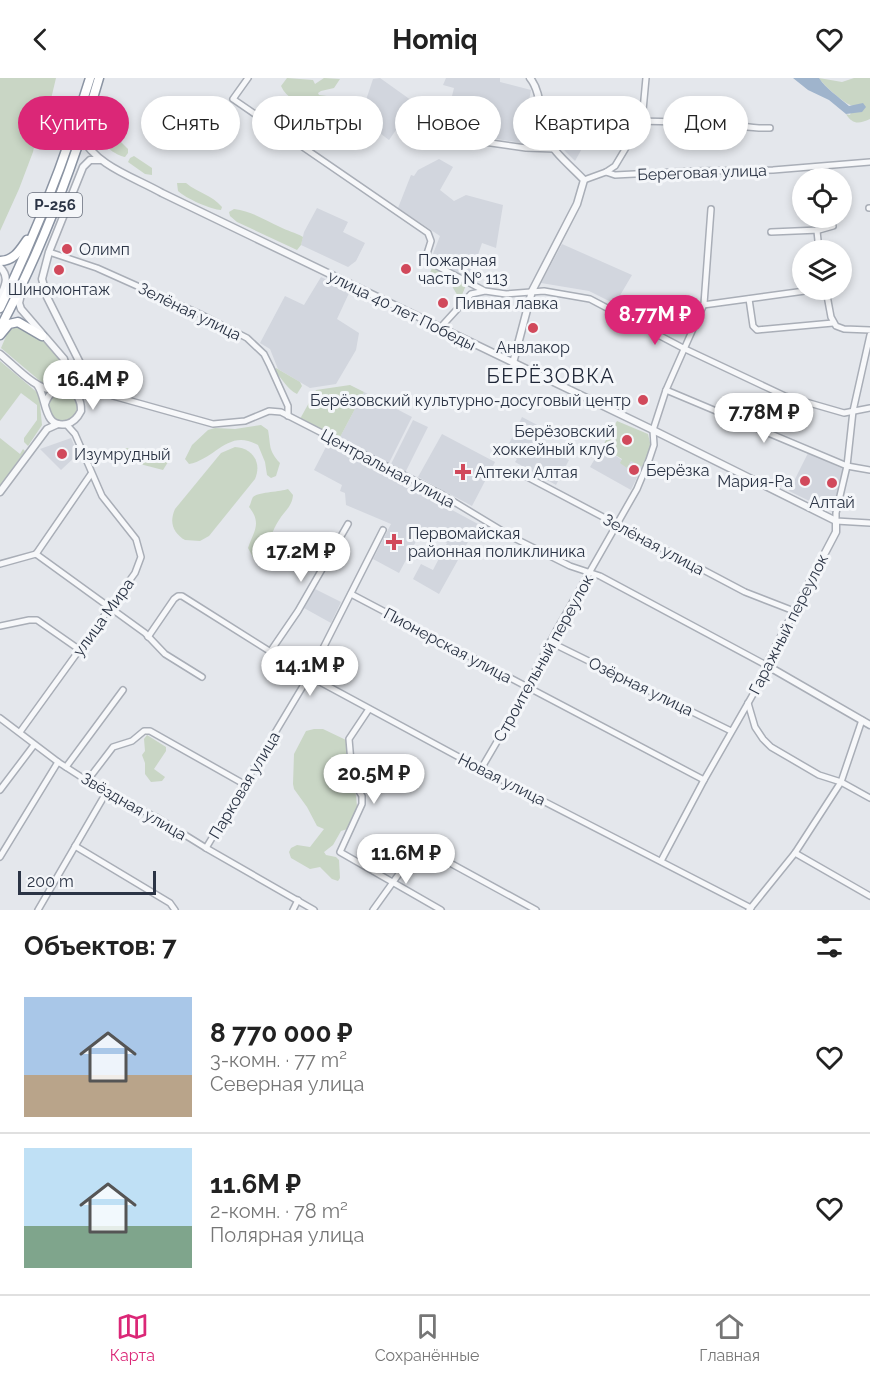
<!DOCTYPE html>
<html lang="ru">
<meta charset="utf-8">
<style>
body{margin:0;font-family:Raleway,sans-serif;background:#f2f2f2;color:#222;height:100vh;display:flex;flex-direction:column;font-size:22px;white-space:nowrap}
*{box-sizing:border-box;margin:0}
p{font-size:20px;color:#767676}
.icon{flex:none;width:33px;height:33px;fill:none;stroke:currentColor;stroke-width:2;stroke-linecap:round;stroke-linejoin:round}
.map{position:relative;height:832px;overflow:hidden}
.details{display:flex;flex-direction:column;background:#fff;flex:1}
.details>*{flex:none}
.top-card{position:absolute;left:18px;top:18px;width:834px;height:54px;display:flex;gap:12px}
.tools{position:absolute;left:792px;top:90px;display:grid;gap:12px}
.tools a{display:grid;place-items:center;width:60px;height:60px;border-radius:50%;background:#fff;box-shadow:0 3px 9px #0003;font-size:30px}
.scale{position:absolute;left:18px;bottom:15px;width:138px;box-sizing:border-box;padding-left:6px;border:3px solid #2b3445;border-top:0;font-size:16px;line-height:21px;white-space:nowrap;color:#2b3445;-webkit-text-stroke:4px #f4f6f9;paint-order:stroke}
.price{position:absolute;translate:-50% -51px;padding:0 14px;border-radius:21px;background:#fff;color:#222;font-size:20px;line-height:39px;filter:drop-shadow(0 2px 3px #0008)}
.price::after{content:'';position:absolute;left:50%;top:36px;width:18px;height:14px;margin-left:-9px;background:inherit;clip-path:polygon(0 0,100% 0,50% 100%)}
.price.current{background:#db2777;color:#fff}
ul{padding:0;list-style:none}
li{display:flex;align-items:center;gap:18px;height:150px;padding:0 24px}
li+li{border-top:2px solid #e0e0e0}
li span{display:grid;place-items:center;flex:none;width:168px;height:120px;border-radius:0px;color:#555}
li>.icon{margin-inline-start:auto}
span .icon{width:72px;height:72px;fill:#fffc;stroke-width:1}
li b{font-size:26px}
h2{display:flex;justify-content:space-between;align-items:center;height:72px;padding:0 24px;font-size:26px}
.chip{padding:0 21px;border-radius:27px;background:#fff;box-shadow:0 3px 9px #0003;font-size:21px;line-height:54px}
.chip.current{background:#db2777;color:#fff}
header{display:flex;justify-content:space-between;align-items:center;height:78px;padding:0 24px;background:#fff;font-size:27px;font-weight:700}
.dock{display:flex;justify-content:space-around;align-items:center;height:84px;border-top:2px solid #e0e0e0;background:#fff;font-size:16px;color:#767676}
.dock a{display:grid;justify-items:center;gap:3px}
.dock .current{color:#db2777}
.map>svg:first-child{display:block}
</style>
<header><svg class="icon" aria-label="back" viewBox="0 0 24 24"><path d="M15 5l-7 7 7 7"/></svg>Homiq<svg class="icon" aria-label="heart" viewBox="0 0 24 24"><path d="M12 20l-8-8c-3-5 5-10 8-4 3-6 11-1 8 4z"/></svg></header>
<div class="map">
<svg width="870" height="832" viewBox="0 0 870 832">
<rect width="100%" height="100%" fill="#e4e7ec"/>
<g fill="#d2d6de">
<polygon points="380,0 415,25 389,62 360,40 373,1"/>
<polygon points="446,0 500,0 500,4 531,12 521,65 473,57 473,53 468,52 449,30 454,10 443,7"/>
<polygon points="573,38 593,51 575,83 550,58"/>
<polygon points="439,81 453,89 440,112 454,123 466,117 503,127 496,170 482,165 470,201 431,181 440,158 398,130 411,97 414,98 418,92"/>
<polygon points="317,130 348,144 343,154 365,165 356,183 348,189 301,167 304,154"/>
<polygon points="562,166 632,197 615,226 589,213 541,205"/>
<polygon points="321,199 350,213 337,241 359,255 356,272 336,306 310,310 278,291 270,271 260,265 285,218 304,227"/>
<polygon points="364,314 412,339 388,387 339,361"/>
<polygon points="522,339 545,351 538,366 569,382 556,407 515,384 517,381 505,374"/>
<polygon points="413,342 428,349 405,395 390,388"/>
<polygon points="442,356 495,384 472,428 418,399"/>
<polygon points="71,360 78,376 61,392 40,371"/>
<polygon points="328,365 478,446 439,516 413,501 421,486 433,492 447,465 422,452 399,495 373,481 391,446 346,427 345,415 340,413 342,407 314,392"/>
<polygon points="602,369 622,382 627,390 631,383 642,389 631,412 590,389"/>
<polygon points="808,375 843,391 832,434 789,413"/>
<polygon points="315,511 341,524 331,545 304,530"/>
</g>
<g fill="#c9d6c5">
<polygon points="0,0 56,0 51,21 38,49 33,74 19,111 0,153"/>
<path d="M287 0 313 2 315 6 324 0 340 1 334 10 321 13 318 15 319 17 327 18 326 22 317 29 316 37 310 31 311 28C298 24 287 21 281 8Z"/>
<path d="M819 0 842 4 854 0H870V41C859 46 853 47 846 36L850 37 853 28C846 27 823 7 819 0Z"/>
<path d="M112 59 120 63 128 71V75L125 79C118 78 105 70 103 63L106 60Z"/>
<polygon points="134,78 152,90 152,97 145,96 128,84 130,80"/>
<path d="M177 105H186C198 115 212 117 222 129L221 132C212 132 185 120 178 113Z"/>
<path d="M234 131C252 133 264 142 280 149 287 153 295 154 303 159L301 167 297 172 237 144 230 138 229 134Z"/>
<path d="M432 190 466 207 462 217 458 218C449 205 448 192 430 205L426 204Z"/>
<path d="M14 249C30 247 58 274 64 289L60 302 51 308H46L1 270 7 256Z"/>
<polygon points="0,283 39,316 42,347 28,368 24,364 24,360 37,342 37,327 21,315 0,343"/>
<path d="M276 290 300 304 302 308 297 316C287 311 283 301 274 293Z"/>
<polygon points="350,307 364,314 339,361 300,341 316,312"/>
<circle cx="63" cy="329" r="14"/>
<polygon points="617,343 648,356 651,369 642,389 631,383 627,390 620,385 622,381 602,369"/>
<path d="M261 347 268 352C271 368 268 372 280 385L276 398 271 400 267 397 265 384 258 367C228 350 216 381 189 386L185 381 192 367 208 352 215 350 235 351Z"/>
<polygon points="0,360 20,376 23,371 25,373 0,408"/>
<path d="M235 369C253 370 262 385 255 401L209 458 200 463 185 462C173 455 169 444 175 431L221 375Z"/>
<polygon points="127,370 163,379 168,384 163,392 136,385 125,386 120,382 119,375 122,371"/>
<path d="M288 411 293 417C292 429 285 432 279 442 272 453 269 463 268 475L260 482 255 483 248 470C254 453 262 445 249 429 251 426 251 422 253 419 258 414 280 414 288 411Z"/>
<polygon points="314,651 323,651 346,662 348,668 346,676 353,688 352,708 355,710 358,737 351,750 341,753 333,767 324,774 326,777 336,779 339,782 340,800 338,803 332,801 320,789 310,791 291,780 289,774 291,770 297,767 310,769 324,751 317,748 307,729 294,711 293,706 294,676 306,653"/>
<polygon points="147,657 166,669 166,673 154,691 165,699 162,703 151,704 145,696 145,685 142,677 145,673 144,661"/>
</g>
<path fill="#9fb4cc" d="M793 0H819C826 11 839 19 849 28L863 25 866 29 862 34 846 36 829 22 808 12Z"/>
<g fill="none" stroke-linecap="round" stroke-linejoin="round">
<g stroke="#a9aeb7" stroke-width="8">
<g id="minor">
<polyline points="248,0 233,21 428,155 431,163 426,179 435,187 483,212"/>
<path d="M642 43C669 44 696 44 723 46 739 47 753 51 770 50"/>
<polyline points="477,63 526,70 555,71"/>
<polyline points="606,94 615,97 693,93 773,92 870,84"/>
<polyline points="584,102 606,94 615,88 642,43 646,0"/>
<polyline points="869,130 870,130"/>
<polyline points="817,153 819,172"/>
<polyline points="771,154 819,152 833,148"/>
<polyline points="49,174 97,190 202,237 247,260 264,276 270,288 288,328 288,338"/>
<polyline points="826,212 831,239 836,248 844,251 870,252"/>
<polyline points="749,221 753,248 757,252 833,245"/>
<polyline points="703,227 812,212"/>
<polyline points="440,250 471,216 485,213 506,216 544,213 590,221 683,270 785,318 844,335 870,330"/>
<polyline points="870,257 853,333 847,388 836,435 836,443 870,445"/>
<polyline points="666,312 847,388 870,392"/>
<polyline points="113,318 213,346 245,343 269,333 281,334 441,416 514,460 570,488 600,498 766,587 763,599 704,702 661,783"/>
<polyline points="516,393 745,514 794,533"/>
<polyline points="36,476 145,555 165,576 202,599"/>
<polyline points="36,476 91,396"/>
<polyline points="0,486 36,476"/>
<polyline points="351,516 704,702"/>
<polyline points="0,548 29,542 37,542 80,572"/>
<polyline points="148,559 174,521 178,518 182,518 309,598 481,691 751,830"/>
<polyline points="550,564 731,653"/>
<polyline points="270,574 298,533 348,446"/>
<polyline points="748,625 755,649 763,661 771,669 819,697 841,704 870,720"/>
<polyline points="369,631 349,661 352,696 354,705 362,718 362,726 340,774 441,832"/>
<polyline points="0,640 58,684 106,715 156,739 206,770 314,832"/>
<polyline points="20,654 135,495 141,479 136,461 102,418 75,356 66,346"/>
<polyline points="66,689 123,612"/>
<polyline points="481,691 505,650 556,553 637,411 649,382 654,367 653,352 666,312 704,226 711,131"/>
<polyline points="87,703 113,669 132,663 144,653 150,653 244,706"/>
<polyline points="0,712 34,667"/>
<polyline points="75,768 170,825 175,832"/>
<polyline points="206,770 309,598 383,452"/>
<polyline points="795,775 870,818"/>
<polyline points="0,779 58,684"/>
<polyline points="38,832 106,715"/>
<polyline points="293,832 298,822"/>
<polyline points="373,832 419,768 536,832"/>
<polyline points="749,832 795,775 841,704 862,642"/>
</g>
</g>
<g stroke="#a9aeb7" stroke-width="9">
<g id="tertiary">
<path d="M81 58C96 88 134 99 162 115L653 352 836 443V454L766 587 870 647"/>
<path d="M0 189C10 199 5 208 0 219"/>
<polyline points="22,212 19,225 21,231 64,281 73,313"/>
<path d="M0 276C14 287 37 314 56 312L63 305 67 295"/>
<path d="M513 285 532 213 577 126 584 102C571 88 551 73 545 55 539 37 542 15 530 0"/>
<path d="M38 308C47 321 43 351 67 346 74 344 78 339 81 333 82 308 53 301 45 326"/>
<polyline points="79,320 83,298 80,285 47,219 42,201 49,174 83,89 90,82 100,82"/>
<polyline points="0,414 47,351 58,346"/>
</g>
</g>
<g stroke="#8b94a3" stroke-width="11">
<g id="trunk">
<path d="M0 183C14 183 20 172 27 162"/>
<path d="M0 230C36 156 66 79 90 0"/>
<path d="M0 250C42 171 74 86 99 0"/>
<polyline points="0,257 9,246 18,244 42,258"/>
</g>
</g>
<use href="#minor" stroke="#f7f8fa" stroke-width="5"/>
<use href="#tertiary" stroke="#f7f8fa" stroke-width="6"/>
<use href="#trunk" stroke="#fff" stroke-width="8"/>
</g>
<g fill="#d1495b" stroke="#f4f6f9" stroke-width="2">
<circle cx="67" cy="171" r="6"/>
<circle cx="406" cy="191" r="6"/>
<circle cx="59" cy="192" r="6"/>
<circle cx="443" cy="225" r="6"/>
<circle cx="533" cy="250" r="6"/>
<circle cx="643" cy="322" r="6"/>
<circle cx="627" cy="362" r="6"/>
<circle cx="62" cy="376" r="6"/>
<circle cx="634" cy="392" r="6"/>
<path d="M460 385h6v6h6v6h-6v6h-6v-6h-6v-6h6z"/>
<circle cx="805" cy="403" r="6"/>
<circle cx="832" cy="405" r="6"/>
<path d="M391 455h6v6h6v6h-6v6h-6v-6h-6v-6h6z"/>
</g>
<g text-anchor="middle" stroke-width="6" stroke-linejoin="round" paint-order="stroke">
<rect fill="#f4f6f9" stroke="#676e7b" stroke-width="1.5" x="28" y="115" width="54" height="24" rx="4.5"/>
<g font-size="15" font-weight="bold" fill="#2b3445">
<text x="55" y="132">Р-256</text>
</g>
<g font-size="16" fill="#2b3445" stroke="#f4f6f9">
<text transform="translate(702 94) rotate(-2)" y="6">Береговая улица</text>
<text transform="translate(402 232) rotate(26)" y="6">улица 40 лет Победы</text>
<text transform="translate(190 233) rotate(26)" y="6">Зелёная улица</text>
<text transform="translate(388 390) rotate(28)" y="6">Центральная улица</text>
<text transform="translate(654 466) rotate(28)" y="6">Зелёная улица</text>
<text transform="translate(103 539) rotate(-54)" y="6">улица Мира</text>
<text transform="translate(788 546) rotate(-63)" y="6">Гаражный переулок</text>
<text transform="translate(448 567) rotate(28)" y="6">Пионерская улица</text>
<text transform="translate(543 580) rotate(-61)" y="6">Строительный переулок</text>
<text transform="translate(641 608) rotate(26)" y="6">Озёрная улица</text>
<text transform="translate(502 701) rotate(27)" y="6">Новая улица</text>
<text transform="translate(244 707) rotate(-59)" y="6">Парковая улица</text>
<text transform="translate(134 728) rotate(30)" y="6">Звёздная улица</text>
</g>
<g font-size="16" fill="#2b3445" stroke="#f4f6f9" text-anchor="start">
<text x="79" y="177">Олимп</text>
<text x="418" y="188">Пожарная<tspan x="418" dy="18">часть № 113</tspan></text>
<text x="59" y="217" text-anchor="middle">Шиномонтаж</text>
<text x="455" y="231">Пивная лавка</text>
<text x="533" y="275" text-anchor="middle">Анвлакор</text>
<text x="631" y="328" text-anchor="end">Берёзовский культурно-досуговый центр</text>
<text x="615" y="359" text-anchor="end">Берёзовский<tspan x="615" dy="18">хоккейный клуб</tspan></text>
<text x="74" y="382">Изумрудный</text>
<text x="646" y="398">Берёзка</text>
<text x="475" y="400">Аптеки Алтая</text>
<text x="793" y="409" text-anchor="end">Мария-Ра</text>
<text x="832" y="430" text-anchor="middle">Алтай</text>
<text x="408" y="461">Первомайская<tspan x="408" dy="18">районная поликлиника</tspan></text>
</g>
<g font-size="20" letter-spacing="1.5" fill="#1d2536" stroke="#f4f6f9">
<text x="551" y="305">БЕРЁЗОВКА</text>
</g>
</g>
</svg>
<div class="tools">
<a><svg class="icon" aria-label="locate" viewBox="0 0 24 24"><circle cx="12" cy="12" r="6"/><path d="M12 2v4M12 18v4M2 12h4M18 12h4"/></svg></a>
<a><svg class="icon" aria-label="layers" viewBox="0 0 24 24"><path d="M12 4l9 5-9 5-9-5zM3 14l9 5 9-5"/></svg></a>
</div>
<div class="scale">200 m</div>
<b class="price current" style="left:655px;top:268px">8.77M ₽</b>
<b class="price" style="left:93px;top:333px">16.4M ₽</b>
<b class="price" style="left:764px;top:366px">7.78M ₽</b>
<b class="price" style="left:301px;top:505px">17.2M ₽</b>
<b class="price" style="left:310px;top:619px">14.1M ₽</b>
<b class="price" style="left:374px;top:727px">20.5M ₽</b>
<b class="price" style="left:406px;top:807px">11.6M ₽</b>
<div class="top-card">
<a class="chip current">Купить</a>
<a class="chip">Снять</a>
<a class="chip">Фильтры</a>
<a class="chip">Новое</a>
<a class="chip">Квартира</a>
<a class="chip">Дом</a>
</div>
</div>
<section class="details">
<h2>Объектов: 7<svg class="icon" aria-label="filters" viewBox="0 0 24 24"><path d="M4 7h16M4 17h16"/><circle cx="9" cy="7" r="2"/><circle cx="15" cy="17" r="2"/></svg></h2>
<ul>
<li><span style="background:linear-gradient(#a9c7e8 65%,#b9a48a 0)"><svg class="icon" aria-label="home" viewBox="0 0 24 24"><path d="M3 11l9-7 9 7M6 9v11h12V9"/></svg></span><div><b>8 770 000 ₽</b><p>3-комн. · 77 m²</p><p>Северная улица</p></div><svg class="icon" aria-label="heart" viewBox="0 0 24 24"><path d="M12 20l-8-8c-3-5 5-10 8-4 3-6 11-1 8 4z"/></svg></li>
<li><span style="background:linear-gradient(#bfe0f5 65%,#7fa58c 0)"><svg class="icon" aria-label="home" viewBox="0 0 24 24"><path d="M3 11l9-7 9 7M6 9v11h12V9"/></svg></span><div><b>11.6M ₽</b><p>2-комн. · 78 m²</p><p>Полярная улица</p></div><svg class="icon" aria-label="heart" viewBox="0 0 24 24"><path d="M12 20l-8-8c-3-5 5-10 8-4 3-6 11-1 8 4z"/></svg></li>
</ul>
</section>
<nav class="dock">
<a class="current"><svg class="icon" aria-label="map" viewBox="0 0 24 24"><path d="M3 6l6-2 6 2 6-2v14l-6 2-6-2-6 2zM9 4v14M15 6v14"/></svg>Карта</a>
<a><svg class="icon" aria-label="saved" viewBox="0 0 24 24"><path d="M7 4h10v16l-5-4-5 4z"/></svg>Сохранённые</a>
<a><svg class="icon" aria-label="home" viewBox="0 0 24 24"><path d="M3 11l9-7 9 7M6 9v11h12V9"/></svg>Главная</a>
</nav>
